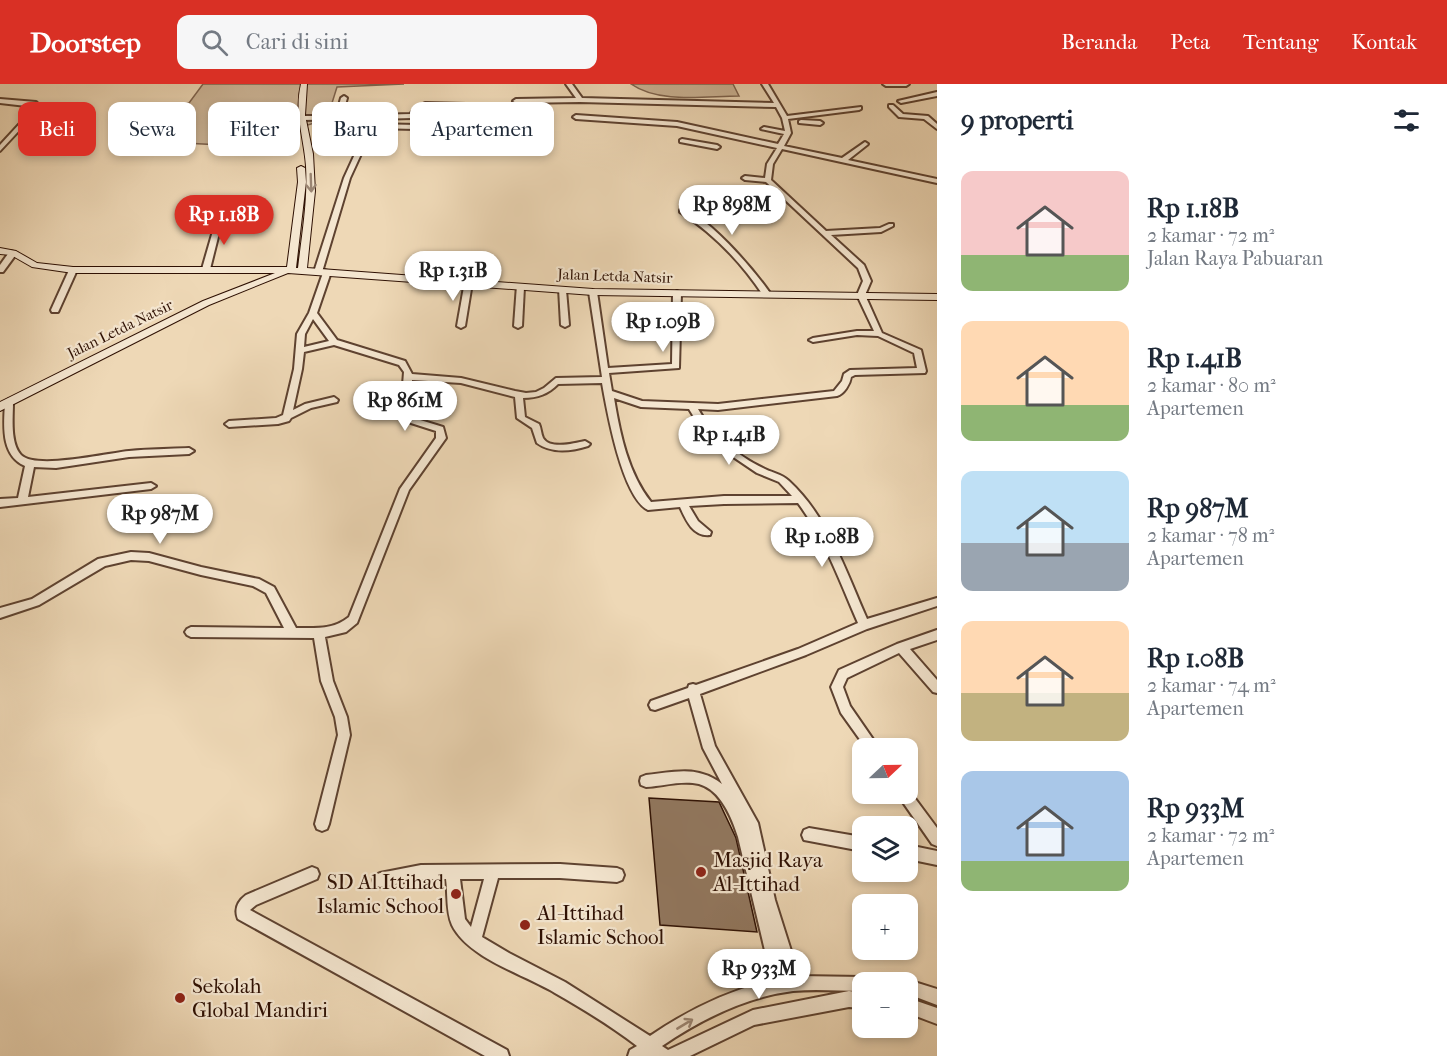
<!DOCTYPE html>
<html lang="id">
<meta charset="utf-8">
<style>
body{margin:0;font-family:"IM FELL French Canon",serif;background:#f6f6f7;color:#1f2937;height:100vh;display:flex;flex-direction:column;font-size:22px;white-space:nowrap}
*{box-sizing:border-box;margin:0}
p{font-size:20px;color:#747a83}
.icon{flex:none;width:33px;height:33px;fill:none;stroke:currentColor;stroke-width:2;stroke-linecap:round;stroke-linejoin:round}
.map{position:relative;flex:1;overflow:hidden}
.panel{display:flex;flex-direction:column;background:#fff;width:510px}
.panel>*{flex:none}
.banner{position:absolute;left:18px;top:18px;width:570px;height:54px;display:flex;gap:12px}
.needle{width:39px;rotate:68deg}
.fabs{position:absolute;left:852px;top:654px;display:grid;gap:12px}
.fabs a{display:grid;place-items:center;width:66px;height:66px;border-radius:12px;background:#fff;box-shadow:0 3px 9px #0003;font-size:30px}
.price{position:absolute;translate:-50% -51px;padding:0 14px;border-radius:21px;background:#fff;color:#222;font-size:20px;line-height:39px;filter:drop-shadow(0 2px 3px #0008)}
.price::after{content:'';position:absolute;left:50%;top:36px;width:18px;height:14px;margin-left:-9px;background:inherit;clip-path:polygon(0 0,100% 0,50% 100%)}
.price.current{background:#d93025;color:#fff}
ul{padding:0;list-style:none}
li{display:flex;align-items:center;gap:18px;height:150px;padding:0 24px}
li span{display:grid;place-items:center;flex:none;width:168px;height:120px;border-radius:12px;color:#555}
li>.icon{margin-inline-start:auto}
span .icon{width:72px;height:72px;fill:#fffc;stroke-width:1}
li b{font-size:26px}
h2{display:flex;justify-content:space-between;align-items:center;height:72px;padding:0 24px;font-size:26px}
.tag{padding:0 21px;border-radius:12px;background:#fff;box-shadow:0 3px 9px #0003;font-size:21px;line-height:54px}
.tag.current{background:#d93025;color:#fff}
header{display:flex;align-items:center;gap:36px;box-sizing:border-box;height:84px;padding:0 30px;background:#d93025;color:#fff}
header strong{font-size:28px}
nav{display:flex;gap:33px;margin-inline-start:auto;font-size:21px}
.search{width:420px;height:54px;background:#f6f6f7;display:flex;align-items:center;gap:15px;box-sizing:border-box;padding:0 21px;border-radius:12px;color:#747a83;font-size:22px}
main{display:flex;flex:1;min-height:0}
.map>svg:first-child{display:block}
</style>
<header>
<strong>Doorstep</strong>
<div class="search"><svg class="icon" aria-label="search" viewBox="0 0 24 24"><circle cx="10" cy="10" r="6"/><path d="M15 15l6 6"/></svg>Cari di sini</div>
<nav><a>Beranda</a><a>Peta</a><a>Tentang</a><a>Kontak</a></nav>
</header>
<main>
<div class="map">
<svg width="937" height="972" viewBox="0 0 937 972">
<rect width="100%" height="100%" fill="#eed8b6"/>
<filter id="stains"><feTurbulence type="fractalNoise" baseFrequency=".00333" numOctaves="4"/><feColorMatrix values="0 0 0 0 .2 0 0 0 0 .09 0 0 0 0 .02 0 0 0 .5 -.17"/></filter>
<radialGradient id="worn" r=".72"><stop offset=".6" stop-color="#630" stop-opacity="0"/><stop offset="1" stop-color="#630" stop-opacity=".3"/></radialGradient>
<g fill="#cdb698" stroke="#7e634e" stroke-width="1.5">
<polygon points="203,0 404,0 337,3 327,35 241,62 127,56 154,23 189,19"/>
<path d="M631 0H733L739 12C706 12 659 20 631 0Z"/>
</g>
<polygon fill="#927860" stroke="#2e1003" stroke-width="1.5" points="649,714 719,718 736,754 757,848 660,841"/>
<g fill="none" stroke-linecap="round" stroke-linejoin="round">
<g stroke="#5e4230" stroke-width="4">
<g id="street">
<path d="M566 0H572L582 14 774 19 762 0H768L787 32 861 23V25L859 26 788 35 791 49 784 62 842 74 865 58 868 60 867 61 848 76 937 95V99L782 65 773 80 771 96 826 147 880 144 889 140H893V142L881 148 831 151 864 181 871 197 865 211 882 249 921 266 926 287 925 289 855 291 851 293C850 300 844 310 837 312L718 326 698 325C713 351 737 372 765 385 773 389 782 390 789 397 829 434 846 488 867 535L937 514V522L867 545 806 571 700 610 715 662 758 739 775 816 799 892 862 893 867 895 869 898H862V907C839 907 816 905 793 907 745 913 702 935 662 962L668 966 753 926 849 907 862 909V924L849 923 754 941 690 972H628L630 966 637 962C611 942 583 925 555 909 525 891 468 874 452 841 446 828 448 809 446 795H421L380 803 375 801 373 796 375 791 380 789 421 781 560 780 617 784 622 786 624 791 622 796 617 798 560 794H498L482 853 509 869 565 898 650 952C688 926 727 907 772 896L738 753C732 734 721 706 699 700 682 696 663 702 646 703L641 701 640 697 641 693 646 691C675 688 697 681 722 700L703 664 689 614 655 626 651 625 649 621 651 617 688 604 689 601 693 600 696 601 798 565 858 539C840 498 825 455 798 419L724 420 689 422 698 437 711 448 710 451C693 453 686 436 680 423L648 426C622 413 607 327 602 299L558 300C548 310 538 314 523 314L525 333 539 340C541 344 541 350 543 354 550 366 575 359 585 357L590 360 588 362C572 367 552 370 537 359L532 344 517 334 515 313 461 299 412 296 411 329 417 335 443 343 446 354 409 406 357 539 346 548 325 553 333 597 347 633 350 651 329 740 327 745 322 747 317 745 315 740 338 651 335 633 321 597 314 554 191 553 187 551 185 548 187 545 191 543 284 544 266 509 253 502 201 491 149 477 131 476 105 482 39 521 0 534V524L32 515 98 475 131 468 149 469 201 483 259 495 274 503 296 544C315 544 333 546 349 533L400 405 436 354V347L411 339 404 332 403 306 377 305 373 302 377 299 403 301 404 288 399 281 334 261 304 268 302 285 293 326 305 320 334 313 338 316 337 318 311 324 291 334 289 337 278 340 229 343 225 340 229 337 276 334 283 331 294 285 297 250 309 229 324 186 331 188 317 229 337 256 405 277 412 290 461 294 515 307 526 309 536 308 544 304 556 294 602 293 589 208 593 206 597 208 608 284 672 280 673 209 677 207 681 209 679 284 609 289 612 307 642 317 718 320 834 307 842 297 844 290 850 286 917 284 914 269 878 252 857 251 813 258 809 256 813 254 857 247H874L857 211 863 197 858 184 766 98 745 96 742 94 745 92 765 94 767 80 777 64 677 42 576 35 573 33 576 31 677 38 778 60 784 50 761 45 764 43 785 47 782 34 776 23 580 18 516 19 513 17 516 15 576 14ZM313 235 329 257 304 263 305 250ZM614 314 641 323 689 325 702 346 717 362 757 389 779 398 792 412H724L651 418C628 389 620 350 614 314ZM460 795H484L471 843 465 835Z"/>
<polygon points="883,0 909,0 906,2 886,2"/>
<polygon points="937,8 937,12 901,19 898,17"/>
<polygon points="344,12 347,14 342,32 410,30 418,22 425,19 466,20 469,22 466,24 426,23 412,34 377,35 374,40 459,42 465,45 464,54 461,56 458,54 458,46 373,44 350,94 322,188 318,190 314,188 344,94 371,35 300,36 297,34 300,32 336,32 341,14"/>
<polygon points="0,15 36,18 41,23 0,67 0,61 35,23 0,19"/>
<polygon points="889,21 893,21 903,30 928,32 937,40 937,45 924,35 899,33 889,23"/>
<polygon points="801,36 820,37 823,39 820,41 799,39 799,37"/>
<polygon points="682,55 717,61 720,63 717,65 680,58 680,56"/>
<path d="M680 126C704 126 756 189 770 209L769 211H763C741 178 713 149 680 128Z"/>
<polygon points="220,131 223,133 210,185 203,187 202,185 217,133"/>
<polygon points="10,167 17,169 3,188 0,188 0,181"/>
<polygon points="70,184 77,186 59,226 58,228 52,228 51,226"/>
<polygon points="465,197 472,199 465,242 461,244 457,242"/>
<polygon points="517,201 524,203 522,242 518,244 514,242"/>
<polygon points="559,204 566,206 569,241 565,243 561,241"/>
<path d="M9 315 13 318C13 334 10 359 21 371 36 386 108 369 129 367 149 365 169 365 189 364L194 367 189 370 129 373 56 384 34 383 28 413 151 399 156 402 151 405 0 423V415L18 414 25 382C0 371 4 340 5 318Z"/>
<polygon points="937,546 937,556 910,565 937,596 937,609 933,608 899,569 847,594 843,603 850,622 879,664 866,664 841,629 831,603 839,586 897,560"/>
<polygon points="908,705 937,744 937,762 932,760 900,714 899,710 908,710"/>
<polygon points="809,744 862,753 862,767 804,756 802,751 804,746"/>
<polygon points="908,761 937,767 937,781 908,775"/>
<path d="M312 783 317 785 319 790 317 795 256 821 250 826 507 966 509 972H485L238 835C234 825 238 817 246 811Z"/>
<polygon points="908,896 937,905 937,921 908,910 908,898 902,898"/>
<polygon points="908,914 937,924 937,940 908,929"/>
</g>
</g>
<g stroke="#2e1003" stroke-width="2">
<path id="secondary" d="M301 0H307L305 31 313 70 315 107 307 184 593 205 937 210V216L593 211 288 189 209 221 0 327V318L203 217 275 189H73L32 183 11 171 0 170V164L16 167 37 179 73 183H287L298 98 297 84 301 82 305 84 306 98 296 184H298C302 150 308 116 306 82 304 54 294 29 301 0Z"/>
</g>
<use href="#street" fill="#f4e6d0" fill-rule="evenodd"/>
<use href="#secondary" fill="#f4e6d0" fill-rule="evenodd"/>
</g>
<defs><path id="oneway-shaft" d="M-6 0H5M1.5-3L5.5 0L1.5 3" fill="none" stroke-width="1.6" stroke-linecap="round" stroke-linejoin="round" transform="scale(1.5)"/></defs>
<g stroke="#9b8674">
<use href="#oneway-shaft" transform="translate(311 99) rotate(88)"/>
<use href="#oneway-shaft" transform="translate(685 940) rotate(-31)"/>
</g>
<g fill="#8f2418" stroke="#f4e6d0" stroke-width="2">
<circle cx="701" cy="788" r="6"/>
<circle cx="456" cy="810" r="6"/>
<circle cx="525" cy="841" r="6"/>
<circle cx="180" cy="914" r="6"/>
</g>
<g text-anchor="middle" stroke-width="4.5" stroke-linejoin="round" paint-order="stroke">
<g font-size="15" fill="#2e1003" stroke="#f4e6d0">
<text transform="translate(615 192) rotate(2)" y="5">Jalan Letda Natsir</text>
<text transform="translate(120 245) rotate(-26)" y="5">Jalan Letda Natsir</text>
</g>
<g font-size="21" fill="#2e1003" stroke="#f4e6d0" text-anchor="start">
<text x="713" y="783">Masjid Raya<tspan x="713" dy="24">Al-Ittihad</tspan></text>
<text x="444" y="805" text-anchor="end">SD Al Ittihad<tspan x="444" dy="24">Islamic School</tspan></text>
<text x="537" y="836">Al-Ittihad<tspan x="537" dy="24">Islamic School</tspan></text>
<text x="192" y="909">Sekolah<tspan x="192" dy="24">Global Mandiri</tspan></text>
</g>
</g>
<rect width="100%" height="100%" filter="url(#stains)"/>
<rect width="100%" height="100%" fill="url(#worn)"/>
</svg>
<div class="fabs">
<a><svg class="needle" viewBox="-14 -14 28 28"><path d="M0-13l5 13h-10z" fill="#e53935"/><path d="M0 13l5-13h-10z" fill="#747a83"/></svg></a>
<a><svg class="icon" aria-label="layers" viewBox="0 0 24 24"><path d="M12 4l9 5-9 5-9-5zM3 14l9 5 9-5"/></svg></a>
<a>+</a>
<a>−</a>
</div>
<b class="price" style="left:732px;top:152px">Rp 898M</b>
<b class="price current" style="left:224px;top:162px">Rp 1.18B</b>
<b class="price" style="left:453px;top:218px">Rp 1.31B</b>
<b class="price" style="left:663px;top:269px">Rp 1.09B</b>
<b class="price" style="left:405px;top:348px">Rp 861M</b>
<b class="price" style="left:729px;top:382px">Rp 1.41B</b>
<b class="price" style="left:160px;top:461px">Rp 987M</b>
<b class="price" style="left:822px;top:484px">Rp 1.08B</b>
<b class="price" style="left:759px;top:916px">Rp 933M</b>
<div class="banner">
<a class="tag current">Beli</a>
<a class="tag">Sewa</a>
<a class="tag">Filter</a>
<a class="tag">Baru</a>
<a class="tag">Apartemen</a>
</div>
</div>
<section class="panel">
<h2>9 properti<svg class="icon" aria-label="filters" viewBox="0 0 24 24"><path d="M4 7h16M4 17h16"/><circle cx="9" cy="7" r="2"/><circle cx="15" cy="17" r="2"/></svg></h2>
<ul>
<li><span style="background:linear-gradient(#f6c9c9 70%,#8fb573 0)"><svg class="icon" aria-label="home" viewBox="0 0 24 24"><path d="M3 11l9-7 9 7M6 9v11h12V9"/></svg></span><div><b>Rp 1.18B</b><p>2 kamar · 72 m²</p><p>Jalan Raya Pabuaran</p></div></li>
<li><span style="background:linear-gradient(#ffd9b3 70%,#8fb573 0)"><svg class="icon" aria-label="home" viewBox="0 0 24 24"><path d="M3 11l9-7 9 7M6 9v11h12V9"/></svg></span><div><b>Rp 1.41B</b><p>2 kamar · 80 m²</p><p>Apartemen</p></div></li>
<li><span style="background:linear-gradient(#bfe0f5 60%,#9aa5b1 0)"><svg class="icon" aria-label="home" viewBox="0 0 24 24"><path d="M3 11l9-7 9 7M6 9v11h12V9"/></svg></span><div><b>Rp 987M</b><p>2 kamar · 78 m²</p><p>Apartemen</p></div></li>
<li><span style="background:linear-gradient(#ffd9b3 60%,#c2b280 0)"><svg class="icon" aria-label="home" viewBox="0 0 24 24"><path d="M3 11l9-7 9 7M6 9v11h12V9"/></svg></span><div><b>Rp 1.08B</b><p>2 kamar · 74 m²</p><p>Apartemen</p></div></li>
<li><span style="background:linear-gradient(#a9c7e8 75%,#8fb573 0)"><svg class="icon" aria-label="home" viewBox="0 0 24 24"><path d="M3 11l9-7 9 7M6 9v11h12V9"/></svg></span><div><b>Rp 933M</b><p>2 kamar · 72 m²</p><p>Apartemen</p></div></li>
</ul>
</section>
</main>
